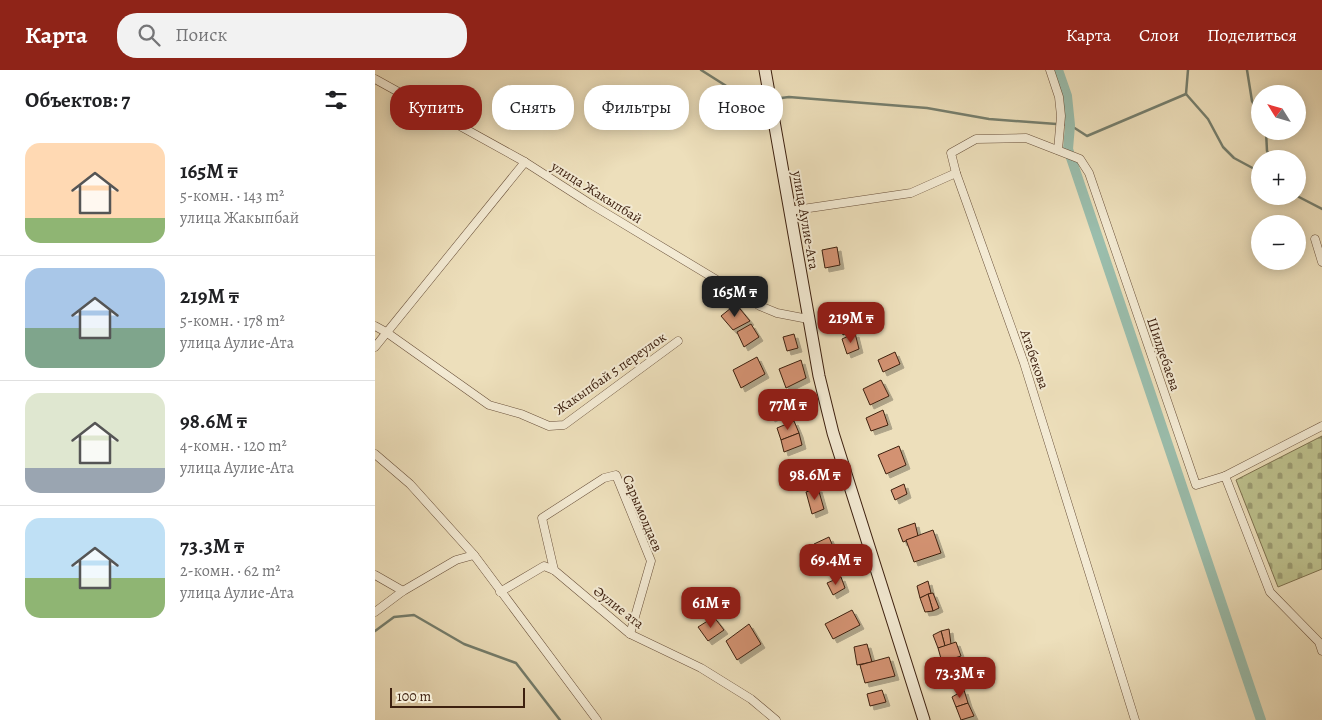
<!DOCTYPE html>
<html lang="ru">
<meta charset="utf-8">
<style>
body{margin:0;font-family:Alegreya,serif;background:#f2f2f2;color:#202124;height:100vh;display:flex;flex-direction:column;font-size:19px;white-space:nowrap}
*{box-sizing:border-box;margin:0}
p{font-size:16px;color:#757577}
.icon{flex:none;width:28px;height:28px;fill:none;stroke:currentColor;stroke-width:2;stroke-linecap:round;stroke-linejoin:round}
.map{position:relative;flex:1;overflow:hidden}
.panel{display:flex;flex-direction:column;background:#fff;width:375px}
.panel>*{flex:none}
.banner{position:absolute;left:15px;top:15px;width:475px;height:45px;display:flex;gap:10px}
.needle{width:32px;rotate:307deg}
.buttons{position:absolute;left:876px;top:15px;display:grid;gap:10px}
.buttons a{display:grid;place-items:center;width:55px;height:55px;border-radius:50%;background:#fff;box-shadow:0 2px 12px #0003;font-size:25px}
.scale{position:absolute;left:15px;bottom:12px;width:135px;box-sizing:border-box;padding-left:5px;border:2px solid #3d200f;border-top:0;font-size:14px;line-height:18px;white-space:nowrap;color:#3d200f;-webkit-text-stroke:4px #f3ead3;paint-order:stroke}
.price{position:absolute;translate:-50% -42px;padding:0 11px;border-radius:10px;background:#8f2418;color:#fff;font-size:16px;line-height:32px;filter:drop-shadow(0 1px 2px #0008)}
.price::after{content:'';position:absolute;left:50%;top:30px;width:15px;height:11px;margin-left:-8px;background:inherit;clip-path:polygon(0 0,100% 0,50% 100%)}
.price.on{background:#222;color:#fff}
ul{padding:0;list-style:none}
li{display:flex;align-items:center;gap:15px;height:125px;padding:0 25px}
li+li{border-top:1px solid #e0e0e0}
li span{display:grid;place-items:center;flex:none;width:140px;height:100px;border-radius:15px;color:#555}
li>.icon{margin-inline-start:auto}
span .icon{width:60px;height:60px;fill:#fffc;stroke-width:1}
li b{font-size:21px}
h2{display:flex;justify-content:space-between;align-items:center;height:60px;padding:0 25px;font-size:21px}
.chip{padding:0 18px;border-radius:20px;background:#fff;box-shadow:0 2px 12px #0003;font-size:18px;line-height:45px}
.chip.on{background:#8f2418;color:#fff}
header{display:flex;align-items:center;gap:30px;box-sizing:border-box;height:70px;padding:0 25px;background:#8f2418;color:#fff}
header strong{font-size:24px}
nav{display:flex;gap:28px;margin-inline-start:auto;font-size:18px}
.search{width:350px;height:45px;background:#f2f2f2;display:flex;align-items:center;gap:12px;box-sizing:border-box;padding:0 18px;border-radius:20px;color:#757577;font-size:19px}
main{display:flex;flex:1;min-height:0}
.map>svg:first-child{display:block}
</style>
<header>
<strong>Карта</strong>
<div class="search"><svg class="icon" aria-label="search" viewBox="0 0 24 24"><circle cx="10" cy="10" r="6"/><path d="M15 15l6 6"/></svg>Поиск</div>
<nav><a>Карта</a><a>Слои</a><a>Поделиться</a></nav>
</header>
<main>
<section class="panel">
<h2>Объектов: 7<svg class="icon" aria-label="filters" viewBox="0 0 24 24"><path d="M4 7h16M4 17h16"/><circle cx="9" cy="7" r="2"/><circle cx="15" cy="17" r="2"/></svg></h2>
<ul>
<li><span style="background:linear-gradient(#ffd9b3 75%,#8fb573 0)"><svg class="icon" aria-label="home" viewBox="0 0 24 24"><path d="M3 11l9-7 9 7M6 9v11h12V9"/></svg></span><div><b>165M ₸</b><p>5-комн. · 143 m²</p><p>улица Жакыпбай</p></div></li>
<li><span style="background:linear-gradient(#a9c7e8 60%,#7fa58c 0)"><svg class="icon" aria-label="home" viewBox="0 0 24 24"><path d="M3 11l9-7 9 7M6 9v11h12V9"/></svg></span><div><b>219M ₸</b><p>5-комн. · 178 m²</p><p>улица Аулие-Ата</p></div></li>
<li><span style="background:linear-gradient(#dfe7d0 75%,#9aa5b1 0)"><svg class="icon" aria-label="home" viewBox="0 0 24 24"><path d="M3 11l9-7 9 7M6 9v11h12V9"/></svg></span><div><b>98.6M ₸</b><p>4-комн. · 120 m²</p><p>улица Аулие-Ата</p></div></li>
<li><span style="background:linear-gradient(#bfe0f5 60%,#8fb573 0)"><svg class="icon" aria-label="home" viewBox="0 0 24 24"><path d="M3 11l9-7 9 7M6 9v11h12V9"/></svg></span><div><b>73.3M ₸</b><p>2-комн. · 62 m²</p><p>улица Аулие-Ата</p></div></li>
</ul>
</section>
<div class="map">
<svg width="947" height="650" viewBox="0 0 947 650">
<defs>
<pattern id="cemetery-stones" width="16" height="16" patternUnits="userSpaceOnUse" patternTransform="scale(1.25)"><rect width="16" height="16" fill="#bdc18d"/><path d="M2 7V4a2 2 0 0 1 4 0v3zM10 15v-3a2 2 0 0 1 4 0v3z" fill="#9b9c72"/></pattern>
<filter id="shadow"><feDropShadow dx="4" dy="4" stdDeviation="0" flood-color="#0004"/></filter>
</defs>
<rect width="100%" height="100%" fill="#eddfbb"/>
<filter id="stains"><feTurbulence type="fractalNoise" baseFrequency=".004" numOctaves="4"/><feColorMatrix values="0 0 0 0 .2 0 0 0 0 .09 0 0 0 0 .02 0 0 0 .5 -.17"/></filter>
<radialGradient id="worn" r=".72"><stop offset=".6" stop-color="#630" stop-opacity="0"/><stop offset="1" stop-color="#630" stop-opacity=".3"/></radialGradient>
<polygon fill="url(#cemetery-stones)" stroke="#7d704e" points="947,366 947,499 903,517 861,410"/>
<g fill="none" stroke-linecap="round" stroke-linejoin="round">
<g stroke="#757e6d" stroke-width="2.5">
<polyline points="326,0 375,31 393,29"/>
<polyline points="813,0 811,24 833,49 848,77 859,88 885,102"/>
<polyline points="872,0 877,31 885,47"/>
<polyline points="398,29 414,27 552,38 614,49 695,55 712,66 811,24"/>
<polyline points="891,61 892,81 898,89"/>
<polyline points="922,126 947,139"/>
<polyline points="0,561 19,547 39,545 89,574 141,593 185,650"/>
</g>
<polyline stroke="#9abdac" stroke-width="10" points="683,0 692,26 695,55 693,79 886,650"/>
</g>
<g fill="#d39272" stroke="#3d200f" filter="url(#shadow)">
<polygon points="462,177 465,195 450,198 447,180"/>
<polygon points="361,234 375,251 358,260 346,246"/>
<polygon points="476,251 479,259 468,265 465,255"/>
<polygon points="376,254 384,267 369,277 362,262"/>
<polygon points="480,263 484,279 472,284 467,269"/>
<polygon points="419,264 423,278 412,281 408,267"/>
<polygon points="520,282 525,294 508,302 503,290"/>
<polygon points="382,287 390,304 366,318 358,300"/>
<polygon points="426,290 431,308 411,318 404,299"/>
<polygon points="506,310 514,326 495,335 488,319"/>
<polygon points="412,326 416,339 396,348 392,334"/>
<polygon points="508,340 513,355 496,361 491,348"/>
<polygon points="419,351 424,363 406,370 402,358"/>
<polygon points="424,363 427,375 409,382 406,370"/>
<polygon points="524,376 531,395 511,404 503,385"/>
<polygon points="529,414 532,424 520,430 516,420"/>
<polygon points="443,418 449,439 437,444 431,422"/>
<polygon points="540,453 543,466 528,472 523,459"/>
<polygon points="558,460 566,483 539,492 531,470"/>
<polygon points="454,467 459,479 444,486 439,474"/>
<polygon points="466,507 470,518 458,525 452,513"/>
<polygon points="553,511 556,523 545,528 542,516"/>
<polygon points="558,523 564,538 558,541 553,524"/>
<polygon points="553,524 558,541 550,542 545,528"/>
<polygon points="477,540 485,555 458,569 450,554"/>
<polygon points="339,547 349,560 333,571 323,557"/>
<polygon points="374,554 386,574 362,590 351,571"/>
<polygon points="574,559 576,574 570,576 566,561"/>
<polygon points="566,561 570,576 563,578 558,565"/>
<polygon points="581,572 586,586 567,592 563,578"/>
<polygon points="492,574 497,592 482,595 479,577"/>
<polygon points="514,587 520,606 490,613 485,595"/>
<polygon points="507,620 511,632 495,636 492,624"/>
<polygon points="589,620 593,633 581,637 577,627"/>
<polygon points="593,633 599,646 586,650 581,637"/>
</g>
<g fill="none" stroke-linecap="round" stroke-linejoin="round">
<g stroke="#69503a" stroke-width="9">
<g id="street">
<polyline points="675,0 684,27 686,46 683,80"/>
<polyline points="0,9 150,92 214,133 385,236 402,243 433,249"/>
<polyline points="581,103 576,83 601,69 651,68 705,89 714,103 821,415 850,406 895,522 944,572 947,581"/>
<polyline points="414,141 536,123 581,103 649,293 760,650"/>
<polyline points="940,169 947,192"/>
<polyline points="0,256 11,262 114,335 146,344 174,356 189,355 303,271"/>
<polyline points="0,277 150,92"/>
<polyline points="0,384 35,414 99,485 222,650"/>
<polyline points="850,406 947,356"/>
<polyline points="179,500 167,448 229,408 241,405 276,491 255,564"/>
<polyline points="0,505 28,521"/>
<polyline points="125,522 169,496 179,500 255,564 326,598 376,629 401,650"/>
<polyline points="0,542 28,521 81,490 99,485"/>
</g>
</g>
<g stroke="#3d200f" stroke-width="13">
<polyline id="secondary" points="390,0 444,306 458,363 549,650"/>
</g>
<use href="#street" stroke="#f3ead3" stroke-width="8"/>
<use href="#secondary" stroke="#f3ead3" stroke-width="11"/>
</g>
<g text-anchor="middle" stroke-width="4" stroke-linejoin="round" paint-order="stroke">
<g font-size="14" fill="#3d200f" stroke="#f3ead3">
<text transform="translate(222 122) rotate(32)" y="5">улица Жакыпбай</text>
<text transform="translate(431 150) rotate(80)" y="5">улица Аулие-Ата</text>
<text transform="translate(789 284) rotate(71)" y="5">Шилдебаева</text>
<text transform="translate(660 289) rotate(71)" y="5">Атабекова</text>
<text transform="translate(235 303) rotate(-35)" y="5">Жакыпбай 5 переулок</text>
<text transform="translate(268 443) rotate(67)" y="5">Сарымолдаев</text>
<text transform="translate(244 537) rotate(38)" y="5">Әулие ата</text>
</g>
</g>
<rect width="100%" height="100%" filter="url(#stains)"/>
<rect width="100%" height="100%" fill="url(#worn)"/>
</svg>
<div class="buttons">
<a><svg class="needle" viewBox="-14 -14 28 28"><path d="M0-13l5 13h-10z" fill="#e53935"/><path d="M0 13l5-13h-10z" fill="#757577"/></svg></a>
<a>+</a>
<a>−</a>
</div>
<div class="scale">100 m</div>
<b class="price on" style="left:360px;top:248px">165M ₸</b>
<b class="price" style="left:476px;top:274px">219M ₸</b>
<b class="price" style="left:413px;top:361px">77M ₸</b>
<b class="price" style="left:440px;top:431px">98.6M ₸</b>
<b class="price" style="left:461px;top:516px">69.4M ₸</b>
<b class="price" style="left:336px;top:559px">61M ₸</b>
<b class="price" style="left:585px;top:629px">73.3M ₸</b>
<div class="banner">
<a class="chip on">Купить</a>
<a class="chip">Снять</a>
<a class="chip">Фильтры</a>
<a class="chip">Новое</a>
</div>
</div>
</main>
